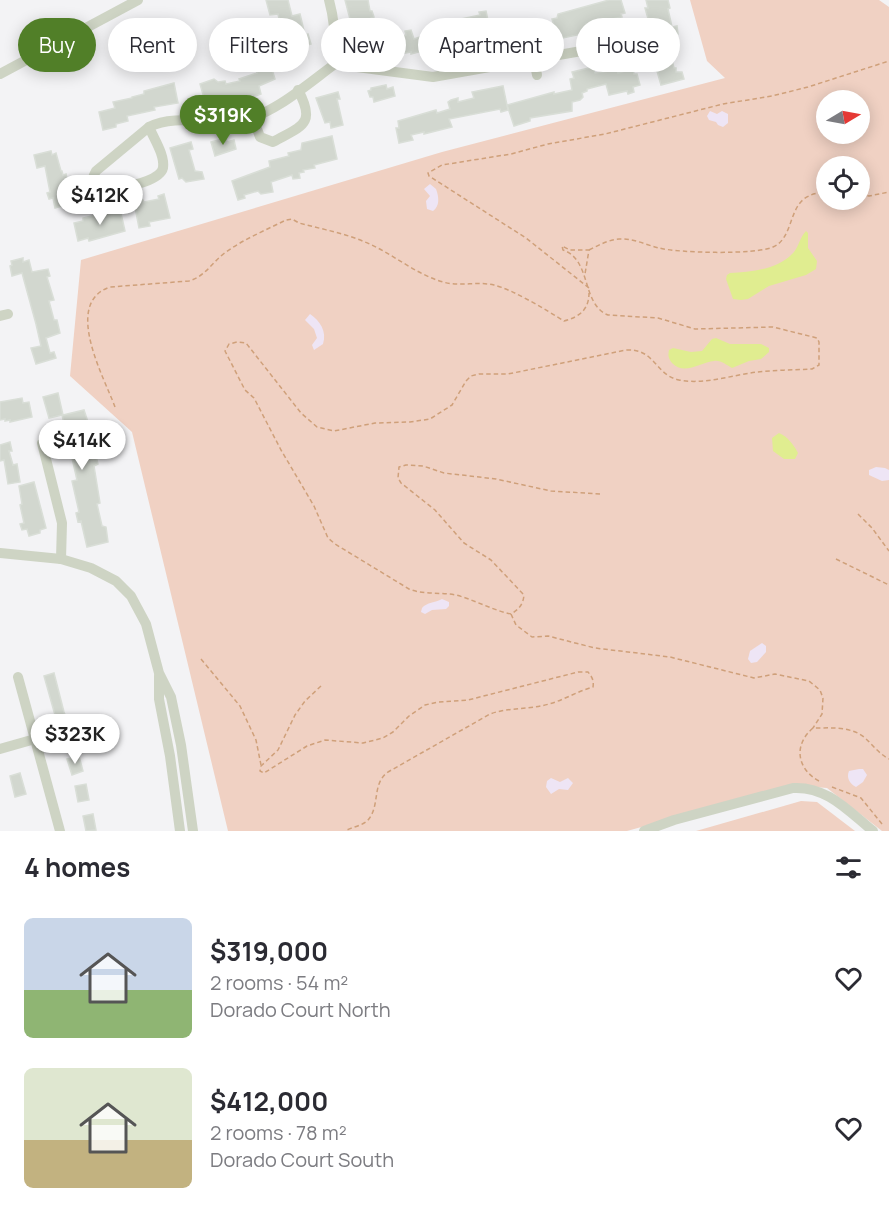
<!DOCTYPE html>
<meta charset="utf-8">
<style>
body{margin:0;font-family:Manrope,sans-serif;background:#f2f2f3;color:#2b2b33;height:100vh;display:flex;flex-direction:column;font-size:22px;white-space:nowrap}
*{box-sizing:border-box;margin:0}
p{font-size:20px;color:#7c7c81}
.icon{flex:none;width:33px;height:33px;fill:none;stroke:currentColor;stroke-width:2;stroke-linecap:round;stroke-linejoin:round}
.map{position:relative;height:831px;overflow:hidden}
.details{display:flex;flex-direction:column;background:#fff;flex:1}
.details>*{flex:none}
.guide{position:absolute;left:18px;top:18px;width:854px;height:54px;display:flex;gap:12px}
.needle{width:39px;rotate:80deg}
.fabs{position:absolute;left:816px;top:90px;display:grid;gap:12px}
.fabs a{display:grid;place-items:center;width:54px;height:54px;border-radius:50%;background:#fff;box-shadow:0 3px 15px #0003;font-size:30px}
.price{position:absolute;translate:-50% -51px;padding:0 14px;border-radius:21px;background:#fff;color:#222;font-size:20px;line-height:39px;filter:drop-shadow(0 2px 3px #0008)}
.price::after{content:'';position:absolute;left:50%;top:36px;width:18px;height:14px;margin-left:-9px;background:inherit;clip-path:polygon(0 0,100% 0,50% 100%)}
.price.on{background:#517f28;color:#fff}
ul{padding:0;list-style:none}
li{display:flex;align-items:center;gap:18px;height:150px;padding:0 24px}
li span{display:grid;place-items:center;flex:none;width:168px;height:120px;border-radius:9px;color:#555}
li>.icon{margin-inline-start:auto}
span .icon{width:72px;height:72px;fill:#fffc;stroke-width:1}
li b{font-size:26px}
h2{display:flex;justify-content:space-between;align-items:center;height:72px;padding:0 24px;font-size:26px}
.chip{padding:0 21px;border-radius:27px;background:#fff;box-shadow:0 3px 15px #0003;font-size:21px;line-height:54px}
.chip.on{background:#517f28;color:#fff}
.map>svg:first-child{display:block}
</style>
<div class="map">
<svg width="889" height="831" viewBox="0 0 889 831">
<rect width="100%" height="100%" fill="#f3f3f5"/>
<g fill="#f0d1c3" fill-rule="evenodd">
<path d="M690 0H879L889 7V831H882L827 788 792 785 627 831H228L132 432 70 376 81 260 442 152 725 78 707 61ZM826 100H860V134H826ZM826 166H860V200H826Z"/>
<polygon points="801,801 817,802 855,831 696,831"/>
</g>
<g fill="#eee5f5">
<polygon points="710,111 717,114 722,111 728,114 728,123 723,127 718,125 716,122 709,120 707,116"/>
<path d="M430 184 436 189C439 197 440 206 433 211L427 209 426 201 430 196 424 189Z"/>
<path d="M310 314C320 321 327 331 323 344L314 350 312 345 317 338 314 329 305 320Z"/>
<polygon points="876,467 885,468 889,470 889,480 882,481 869,475 869,470"/>
<path d="M442 599 449 602V606L446 609 432 610 425 614 421 612 422 608C427 602 435 603 442 599Z"/>
<polygon points="762,643 766,646 766,652 757,662 751,663 748,659 750,651"/>
<path d="M859 769H863L867 775 863 782 856 787C850 784 846 778 849 771Z"/>
<polygon points="551,778 560,782 568,778 573,783 568,790 559,789 551,794 546,787 547,781"/>
</g>
<g fill="#e0ed90">
<path d="M806 231 808 233V248L817 261 816 269 806 275 769 286 748 299 741 300 733 299 726 279 727 275 730 273C751 272 778 270 794 252 799 246 800 237 806 231Z"/>
<path d="M716 338 730 344H761L769 348V352L761 359 749 361 732 368C726 365 721 360 714 361 701 362 684 376 672 363 668 358 668 355 669 350L673 348 691 352 702 351 712 339Z"/>
<path d="M779 433C787 436 794 445 798 453L795 459H784L773 451 772 438Z"/>
</g>
<g fill="#d2d7cf" stroke="#d9ded7" stroke-width="1.5">
<polygon points="266,0 288,0 292,16 300,14 305,35 308,34 311,44 289,50 289,47 286,48 279,28 281,28 278,14 270,15"/>
<polygon points="345,0 368,0 370,11 372,11 374,17 371,18 373,27 356,32 354,22 351,23"/>
<polygon points="609,0 621,0 625,13 621,14 622,17 586,24 587,31 581,32 582,34 558,39 552,19 557,18 558,14"/>
<polygon points="646,0 668,0 670,8 668,9 672,27 677,26 678,34 675,34 676,40 664,42 663,39 660,39 656,25 650,26 645,8 648,8"/>
<polygon points="486,11 491,35 447,45 448,50 428,56 426,50 411,54 411,52 401,54 396,38 406,35 405,31 411,30 414,39 457,24 456,20 480,15 479,12"/>
<polygon points="531,20 536,36 532,38 533,42 525,45 517,25"/>
<polygon points="269,59 275,79 259,86 261,94 229,105 227,98 206,105 200,84 214,79 218,82 225,81 226,84 240,81 239,79 257,73 254,63"/>
<polygon points="672,60 674,68 676,68 676,72 682,72 684,79 661,85 655,64"/>
<polygon points="593,67 595,73 617,70 618,73 633,69 634,74 637,74 640,85 633,87 634,92 628,94 627,91 609,95 606,84 587,89 587,91 582,93 583,97 580,100 572,102 572,111 530,118 530,121 514,126 507,105 554,92 554,94 572,90 570,79 574,78 572,72"/>
<polygon points="174,83 178,103 154,107 155,110 127,116 128,121 116,124 116,127 103,130 99,112 115,108 113,102 132,98 132,97 144,94 144,91"/>
<polygon points="386,85 387,89 393,87 395,96 374,102 373,97 370,97 368,91 371,90 371,88"/>
<polygon points="503,86 508,110 501,112 500,109 449,119 452,127 424,134 424,132 411,135 413,140 399,143 396,128 399,128 398,121 436,110 437,113 450,109 448,102 451,100 458,98 458,102 474,98 472,92"/>
<polygon points="338,92 340,99 337,99 343,125 331,128 330,122 325,123 316,98"/>
<polygon points="332,136 337,159 314,165 315,168 303,170 304,172 299,173 300,178 293,179 292,175 271,182 273,192 261,194 258,191 244,195 245,198 238,200 232,181 270,167 269,161 289,156 288,153 301,150 302,143"/>
<polygon points="226,138 227,142 234,140 236,149 215,156 211,142"/>
<polygon points="191,142 193,149 189,150 195,171 202,172 204,179 186,182 182,178 179,179 170,148"/>
<polygon points="51,151 52,155 56,153 61,171 62,171 63,175 66,174 72,203 55,208 53,198 49,199 47,193 50,192 45,166 37,168 34,155"/>
<polygon points="164,194 170,218 149,222 150,226 139,228 134,202 143,200 144,202 159,199 158,196"/>
<polygon points="120,209 125,231 89,241 88,238 78,241 74,223 83,221 83,218"/>
<polygon points="23,258 23,262 29,260 32,272 48,269 50,276 47,277 54,300 49,301 54,320 57,320 60,333 46,338 50,353 54,352 56,358 36,364 31,348 41,346 36,324 22,273 12,276 10,266 12,265 11,261"/>
<polygon points="58,393 63,415 84,410 87,419 98,464 94,466 100,503 97,504 102,526 106,527 108,542 87,547 81,521 78,522 76,513 79,512 72,481 77,480 72,458 76,457 73,444 69,445 62,415 49,418 43,397"/>
<polygon points="22,398 23,403 29,402 32,417 10,422 10,420 5,421 5,419 0,420 0,402"/>
<polygon points="10,442 12,451 9,451 13,465 17,464 20,482 8,484 4,460 0,461 0,445"/>
<polygon points="34,482 46,528 40,530 40,533 29,536 27,529 22,530 20,524 24,523 20,505 22,504 19,486"/>
<polygon points="54,673 64,712 76,744 64,747 44,676"/>
<polygon points="79,756 83,771 72,775 67,759"/>
<polygon points="20,773 26,794 15,797 10,776"/>
<polygon points="86,784 89,800 78,802 75,786"/>
<polygon points="93,814 96,830 86,831 83,816"/>
</g>
<g fill="none" stroke-linecap="round" stroke-linejoin="round">
<g stroke="#cfa07a" stroke-width="1.5" stroke-dasharray="4.5 3" stroke-linecap="butt">
<polyline points="860,195 869,196 889,192"/>
<path d="M589 250C599 245 608 240 619 239 633 238 646 245 659 248 678 253 756 255 773 247 794 238 788 205 809 196 814 193 821 193 826 192"/>
<polyline points="589,288 526,238 429,176 428,173 442,165 511,154 548,144 605,134 723,104 772,96 808,87 889,61"/>
<path d="M115 407C105 379 62 303 110 287L189 281C206 276 212 262 226 252 244 239 266 230 286 220L292 219 299 223C321 229 344 233 365 242 392 253 415 274 443 282 460 287 477 281 494 285 514 290 546 310 564 321 579 317 589 310 589 293"/>
<path d="M600 494 551 491 496 479 444 473 423 466 406 465 399 467 398 478 401 483 435 510 464 543 491 560 524 595C523 605 519 609 511 614L516 625 532 637 548 636 595 648 670 657 754 678 775 674 809 681 820 690 823 698 822 714 813 728"/>
<polyline points="858,514 872,528 889,551"/>
<polyline points="836,559 889,585"/>
<path d="M511 614C492 610 475 600 456 595 440 592 424 595 409 589L335 544 328 538 314 506 281 450 254 398 245 390 225 351 229 344 237 342 246 343 301 413 317 427 334 431 375 423 410 422 430 419 452 405 466 381 471 376 479 374H508L626 350C655 348 655 375 679 380 705 385 732 375 757 372 775 370 794 370 812 369L819 365V342L817 338 773 327 695 329 658 318 608 315C581 304 592 260 563 250L562 246 570 250H589L585 274"/>
<polyline points="201,659 240,706 256,740 261,765"/>
<path d="M321 686 305 701 295 715 278 750 261 766 260 771 264 773 307 746 325 740 363 743 383 738 393 732 409 716 425 705 438 702 468 700 578 672H588C592 677 594 680 593 687 578 691 564 700 549 704 529 710 509 707 490 714L388 772C371 784 381 807 367 821 361 826 352 827 345 831"/>
<path d="M819 781C797 769 793 745 813 728 829 728 850 726 864 737 873 745 878 753 889 759"/>
<polyline points="832,787 861,798 882,824"/>
</g>
<g stroke="#ced4c4" stroke-width="10">
<polyline points="329,0 332,13 339,61"/>
<polyline points="489,49 491,67"/>
<polyline points="534,59 537,75"/>
<polyline points="0,74 138,0"/>
<path d="M253 118 260 137 273 142C301 126 317 125 298 90"/>
<path d="M149 127C176 113 211 126 240 121 274 115 311 81 339 61L357 67 433 77 633 42"/>
<path d="M149 127C154 139 165 155 163 168 160 182 121 188 108 191L103 192 96 189C92 182 92 177 96 171Z"/>
<polyline points="0,316 8,314"/>
<polyline points="42,443 62,523 61,559"/>
<polyline points="0,553 61,559 91,568 116,581 131,596 146,624 159,673 171,697 181,745 193,831"/>
<polyline points="159,676 159,699 170,756 180,831"/>
<polyline points="18,677 60,831"/>
<polyline points="0,749 35,739"/>
<path d="M644 831 674 820 793 788C827 786 848 811 873 831"/>
</g>
</g>
</svg>
<div class="fabs">
<a><svg class="needle" viewBox="-14 -14 28 28"><path d="M0-13l5 13h-10z" fill="#e53935"/><path d="M0 13l5-13h-10z" fill="#7c7c81"/></svg></a>
<a><svg class="icon" aria-label="locate" viewBox="0 0 24 24"><circle cx="12" cy="12" r="6"/><path d="M12 2v4M12 18v4M2 12h4M18 12h4"/></svg></a>
</div>
<b class="price on" style="left:223px;top:146px">$319K</b>
<b class="price" style="left:100px;top:226px">$412K</b>
<b class="price" style="left:82px;top:471px">$414K</b>
<b class="price" style="left:75px;top:765px">$323K</b>
<div class="guide">
<a class="chip on">Buy</a>
<a class="chip">Rent</a>
<a class="chip">Filters</a>
<a class="chip">New</a>
<a class="chip">Apartment</a>
<a class="chip">House</a>
</div>
</div>
<section class="details">
<h2>4 homes<svg class="icon" aria-label="filters" viewBox="0 0 24 24"><path d="M4 7h16M4 17h16"/><circle cx="9" cy="7" r="2"/><circle cx="15" cy="17" r="2"/></svg></h2>
<ul>
<li><span style="background:linear-gradient(#c9d6e8 60%,#8fb573 0)"><svg class="icon" aria-label="home" viewBox="0 0 24 24"><path d="M3 11l9-7 9 7M6 9v11h12V9"/></svg></span><div><b>$319,000</b><p>2 rooms · 54 m²</p><p>Dorado Court North</p></div><svg class="icon" aria-label="heart" viewBox="0 0 24 24"><path d="M12 20l-8-8c-3-5 5-10 8-4 3-6 11-1 8 4z"/></svg></li>
<li><span style="background:linear-gradient(#dfe7d0 60%,#c2b280 0)"><svg class="icon" aria-label="home" viewBox="0 0 24 24"><path d="M3 11l9-7 9 7M6 9v11h12V9"/></svg></span><div><b>$412,000</b><p>2 rooms · 78 m²</p><p>Dorado Court South</p></div><svg class="icon" aria-label="heart" viewBox="0 0 24 24"><path d="M12 20l-8-8c-3-5 5-10 8-4 3-6 11-1 8 4z"/></svg></li>
</ul>
</section>
